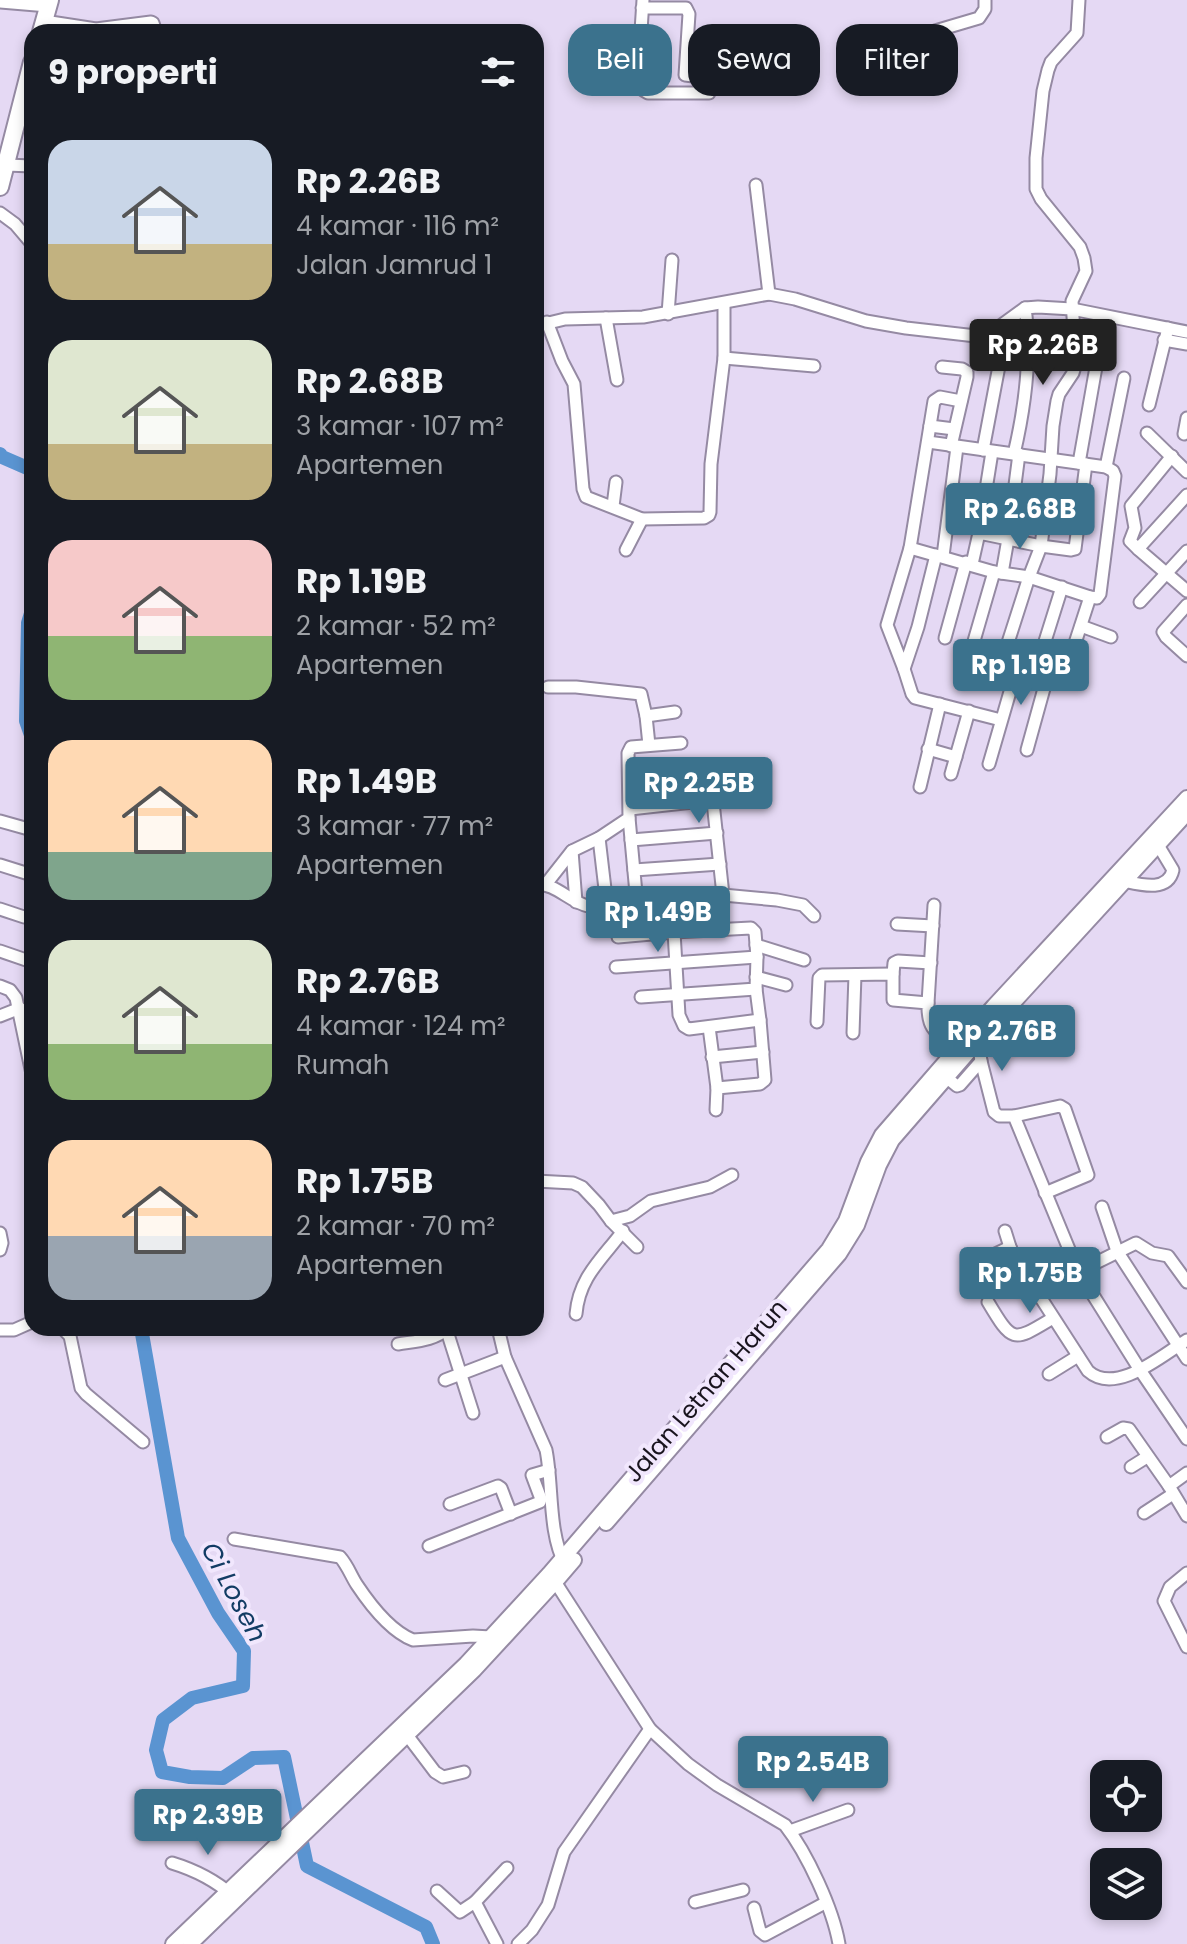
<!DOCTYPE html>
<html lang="id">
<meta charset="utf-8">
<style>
body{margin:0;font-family:Poppins,sans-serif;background:#20242c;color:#f1f3f6;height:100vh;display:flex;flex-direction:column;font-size:30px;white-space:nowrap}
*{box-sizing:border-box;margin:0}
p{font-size:26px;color:#9ea1a6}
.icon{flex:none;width:44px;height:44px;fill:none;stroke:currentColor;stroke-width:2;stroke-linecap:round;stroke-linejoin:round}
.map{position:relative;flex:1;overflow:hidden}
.side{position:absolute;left:24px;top:24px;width:520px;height:1312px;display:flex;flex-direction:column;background:#171b24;border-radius:24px;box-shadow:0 4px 12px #0003}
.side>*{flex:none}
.banner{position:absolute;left:568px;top:24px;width:498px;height:72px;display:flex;gap:16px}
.controls{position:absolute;left:1090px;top:1760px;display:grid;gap:16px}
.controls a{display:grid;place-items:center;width:72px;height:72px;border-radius:16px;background:#171b24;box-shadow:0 4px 12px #0003;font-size:40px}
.price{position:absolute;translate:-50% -68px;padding:0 18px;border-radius:8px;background:#3b728d;color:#fff;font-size:26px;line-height:52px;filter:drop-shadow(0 2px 4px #0008)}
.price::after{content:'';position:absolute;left:50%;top:48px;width:24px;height:18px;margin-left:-12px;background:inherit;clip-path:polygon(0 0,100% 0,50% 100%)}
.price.active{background:#222;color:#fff}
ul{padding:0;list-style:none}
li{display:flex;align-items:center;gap:24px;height:200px;padding:0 24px}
li span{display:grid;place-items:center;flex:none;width:224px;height:160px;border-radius:24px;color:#555}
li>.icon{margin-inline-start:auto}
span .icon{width:96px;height:96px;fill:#fffc;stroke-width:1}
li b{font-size:34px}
h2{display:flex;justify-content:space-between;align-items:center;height:96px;padding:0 24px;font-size:34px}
.chip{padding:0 28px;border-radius:24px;background:#171b24;box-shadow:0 4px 12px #0003;font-size:28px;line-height:72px}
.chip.active{background:#3b728d;color:#fff}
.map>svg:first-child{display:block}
</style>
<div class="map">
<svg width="1187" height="1944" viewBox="0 0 1187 1944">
<rect width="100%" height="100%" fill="#e5d9f4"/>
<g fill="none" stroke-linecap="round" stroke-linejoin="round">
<g stroke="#5a94d1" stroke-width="14">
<polyline points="0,454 2,457 32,470"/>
<polyline points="32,610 28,623 26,721 32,738"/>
<polyline points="141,1328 178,1538 218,1613 244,1651 243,1686 192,1698 163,1720 156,1750 162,1772 190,1777 223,1778 253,1758 284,1757 307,1866 426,1927 433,1944"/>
</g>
<g stroke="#958aa3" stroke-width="15">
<g id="minor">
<polyline points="0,2 48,6"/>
<polyline points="642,8 686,8 689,14 685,75 710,78 712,81 709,93 648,93 643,90 638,77 643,0"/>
<polyline points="44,21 96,29 151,22 153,23 156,32"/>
<polyline points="935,31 979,18 985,9 985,0"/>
<polyline points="6,165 32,166"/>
<polyline points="756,185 769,294"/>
<polyline points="0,213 15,224 32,244"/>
<polyline points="668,314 672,260"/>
<polyline points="606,318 617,380"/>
<polyline points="547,322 562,361 574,384 583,489 586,497 642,519 704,518 709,515 710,512 711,464 724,358 724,303"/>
<polyline points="536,326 565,319 643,317 769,294 795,299 866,321 906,328 976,336 985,334 996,329 1025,308 1038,307 1072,309 1187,332"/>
<polyline points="1164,340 1187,344"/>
<polyline points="1077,354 1092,355"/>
<polyline points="724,358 814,366"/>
<polyline points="942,367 962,369 967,372 967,377 951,446"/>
<polyline points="1149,405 1168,328"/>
<polyline points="930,426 954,429"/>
<polyline points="1147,433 1187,472"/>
<polyline points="1184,434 1187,418"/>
<polyline points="983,450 999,366"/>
<path d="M1014 454C1025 407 1032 356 1025 308"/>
<polyline points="1079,463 1096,367"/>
<polyline points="1106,467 1124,378"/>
<polyline points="1187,495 1138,549 1187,591"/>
<polyline points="613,506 616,482"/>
<polyline points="979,533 992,452"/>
<polyline points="910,548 994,572 1029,577 1090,597 1097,598 1100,594 1115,476 1113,471 1106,467 928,442"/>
<polyline points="1138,549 1130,541 1135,528 1131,506 1172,456"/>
<polyline points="626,550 642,519"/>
<polyline points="936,555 918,627 904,669 887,625 910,548 934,401 940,397 961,401"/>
<polyline points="943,556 957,447"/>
<polyline points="972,564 979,533 1041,546 1071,550 1075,549 1086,464"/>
<polyline points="1002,573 1008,539 1019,454"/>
<polyline points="1140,602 1187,551"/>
<polyline points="1187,605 1163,632 1166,637 1187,656"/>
<polyline points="1081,626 1111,637"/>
<polyline points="945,638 966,562"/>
<polyline points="1018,664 1036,670 1062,587"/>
<polyline points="904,669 912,694 915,698 1001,720"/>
<polyline points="1036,670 1062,678 1064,677 1090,597"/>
<polyline points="965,672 994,572"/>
<polyline points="548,687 576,687 641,694 646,716 649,745"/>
<polyline points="646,716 675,712"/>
<polyline points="928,749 956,757"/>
<polyline points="1027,750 1048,674"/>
<polyline points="989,764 1018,664 1008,660 1005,652 1029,577 1041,546 1050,474 1053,426 1057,401 1059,394 1073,373 1076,363 1072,301 1086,271 1084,258 1080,247 1041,199 1036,189 1036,158 1043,91 1048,70 1051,62 1077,33 1079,0"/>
<polyline points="951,774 969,711"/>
<polyline points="629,777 697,773 700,776 702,801"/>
<polyline points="920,787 940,704"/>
<polyline points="630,809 702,801 713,802 723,895"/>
<polyline points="629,818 637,904"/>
<polyline points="0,821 32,830"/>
<polyline points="599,838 607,906"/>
<polyline points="631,840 717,833"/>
<polyline points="572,851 576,902"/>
<polyline points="0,865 32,875"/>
<polyline points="634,870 720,864"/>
<path d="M1124 881C1142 885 1168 892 1173 870L1158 845"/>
<polyline points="546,884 572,851 599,838 629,818 628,753 631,747 681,743"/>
<path d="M536 885C555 882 569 902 588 906 605 910 651 902 671 900L674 932 751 928 755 932 757 957 756 989 641 997"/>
<polyline points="671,900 723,895 777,900 803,905 814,916"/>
<polyline points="0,909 24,917 32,915"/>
<polyline points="897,924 933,926"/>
<polyline points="618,937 674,932 679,1015 684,1026 689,1029 760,1020 756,989"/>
<polyline points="756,945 804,960"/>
<polyline points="0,951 32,962"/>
<polyline points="616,967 757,957"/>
<polyline points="893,974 894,963 898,961 931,963"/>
<polyline points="756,977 786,985"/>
<polyline points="0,986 10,990 16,998 32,1074"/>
<polyline points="928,1003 934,905"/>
<polyline points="0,1016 20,1008"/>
<path d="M817 1022 819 978 822 975 893 974V1000L928 1003C927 1031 937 1033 957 1048"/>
<polyline points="709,1027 717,1088 760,1084 765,1080 760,1020"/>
<polyline points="853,1033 855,975"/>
<polyline points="975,1037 978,1041 981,1061 994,1112 999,1116 1014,1116 1078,1271 1140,1370 1187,1439"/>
<polyline points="712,1057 763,1052"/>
<polyline points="947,1078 957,1086 960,1085 981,1061"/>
<polyline points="716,1110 717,1088"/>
<polyline points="1014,1116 1060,1106 1065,1109 1088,1175 1045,1193"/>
<polyline points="536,1181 573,1183 582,1187 599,1205 611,1221 637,1247"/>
<polyline points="1102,1207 1117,1251 1187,1359"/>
<polyline points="611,1221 630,1216 651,1201 710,1187 732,1175"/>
<path d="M1005 1231 1010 1247 1024 1279 1037 1292 1088 1371C1116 1396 1162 1355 1187 1340"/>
<polyline points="0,1233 2,1243 0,1250"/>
<polyline points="985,1259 1010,1247"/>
<polyline points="1037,1292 1136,1243 1152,1253 1168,1256 1187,1282"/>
<path d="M988 1302C1013 1344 1013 1342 1053 1318"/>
<path d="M576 1314C579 1277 602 1259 623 1231"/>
<polyline points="62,1328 70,1336 81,1388 86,1394 143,1442"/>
<polyline points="446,1328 473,1413"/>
<path d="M498 1328 505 1357 546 1450C553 1484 548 1533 565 1564"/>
<polyline points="0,1330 14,1330 32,1322"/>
<path d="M398 1344C416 1341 434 1341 448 1328"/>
<polyline points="1049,1374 1078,1356"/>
<polyline points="445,1380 505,1357"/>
<polyline points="1107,1437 1123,1428 1129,1429 1169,1486 1187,1516"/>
<polyline points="1131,1467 1147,1457"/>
<polyline points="1169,1486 1187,1473"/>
<polyline points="450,1504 498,1486 501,1488 511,1514"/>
<polyline points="1144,1513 1173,1494"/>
<path d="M234 1539 340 1557C348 1566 351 1576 357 1585 371 1606 390 1631 413 1640L473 1636 491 1637"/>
<polyline points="429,1546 540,1502 541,1499 532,1475 549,1470"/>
<polyline points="1187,1573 1170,1587 1164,1601 1187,1647"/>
<path d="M552 1577 650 1729 688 1764 717 1785 785 1825C807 1853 833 1909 839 1944"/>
<polyline points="407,1735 435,1772 443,1777 464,1772"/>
<polyline points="790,1831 848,1810"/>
<path d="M172 1863C195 1870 215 1880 233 1896"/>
<polyline points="437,1891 460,1912 475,1902"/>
<polyline points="695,1902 743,1890"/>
<polyline points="754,1908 760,1931 765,1935 825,1903"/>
<polyline points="497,1944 475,1902 507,1868"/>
<polyline points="518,1944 532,1930 548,1905 564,1852 650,1729"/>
</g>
</g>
<g stroke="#958aa3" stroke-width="18">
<g id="major">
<polyline points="606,1523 839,1254 857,1225 879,1165 892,1140 978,1041 1187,813"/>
<polyline points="173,1944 466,1664 549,1574 829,1249 846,1221 868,1162 882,1135 994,1006 1187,798"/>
<polyline points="190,1944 474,1670 556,1581 574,1560"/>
</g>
</g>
<g stroke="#958aa3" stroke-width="20">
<g id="highway">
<polyline points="41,32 50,0"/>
<polyline points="0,187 32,62"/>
</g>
</g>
<use href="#minor" stroke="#fff" stroke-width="11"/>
<use href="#major" stroke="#fff" stroke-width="14"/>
<use href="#highway" stroke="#fff" stroke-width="16"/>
</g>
<g text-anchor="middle" stroke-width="8" stroke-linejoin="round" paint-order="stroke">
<g font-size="24" fill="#19141e" stroke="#f1e7fd">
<text transform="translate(706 1391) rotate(-49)" y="8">Jalan Letnan Harun</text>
</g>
<g font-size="26" font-style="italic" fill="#123c64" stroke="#f1e7fd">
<text transform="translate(234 1592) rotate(62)" y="9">Ci Loseh</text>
</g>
</g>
</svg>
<div class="controls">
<a><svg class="icon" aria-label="locate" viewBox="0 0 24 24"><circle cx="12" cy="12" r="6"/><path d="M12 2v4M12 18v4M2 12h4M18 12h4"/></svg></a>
<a><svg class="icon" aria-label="layers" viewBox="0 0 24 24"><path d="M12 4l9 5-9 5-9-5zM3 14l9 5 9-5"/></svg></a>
</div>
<b class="price active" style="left:1043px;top:387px">Rp 2.26B</b>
<b class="price" style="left:1020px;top:551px">Rp 2.68B</b>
<b class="price" style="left:1021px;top:707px">Rp 1.19B</b>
<b class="price" style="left:699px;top:825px">Rp 2.25B</b>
<b class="price" style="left:658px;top:954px">Rp 1.49B</b>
<b class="price" style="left:1002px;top:1073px">Rp 2.76B</b>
<b class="price" style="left:1030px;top:1315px">Rp 1.75B</b>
<b class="price" style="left:813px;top:1804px">Rp 2.54B</b>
<b class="price" style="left:208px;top:1857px">Rp 2.39B</b>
<div class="banner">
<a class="chip active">Beli</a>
<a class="chip">Sewa</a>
<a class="chip">Filter</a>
</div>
<section class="side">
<h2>9 properti<svg class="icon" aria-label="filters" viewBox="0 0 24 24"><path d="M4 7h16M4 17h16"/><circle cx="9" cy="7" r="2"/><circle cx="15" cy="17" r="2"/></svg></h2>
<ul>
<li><span style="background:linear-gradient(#c9d6e8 65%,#c2b280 0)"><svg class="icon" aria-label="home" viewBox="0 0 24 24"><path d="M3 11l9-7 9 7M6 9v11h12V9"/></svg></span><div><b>Rp 2.26B</b><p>4 kamar · 116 m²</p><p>Jalan Jamrud 1</p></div></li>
<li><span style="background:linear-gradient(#dfe7d0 65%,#c2b280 0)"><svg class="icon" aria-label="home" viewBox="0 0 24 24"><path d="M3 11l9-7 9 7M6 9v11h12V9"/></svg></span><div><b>Rp 2.68B</b><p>3 kamar · 107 m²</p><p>Apartemen</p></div></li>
<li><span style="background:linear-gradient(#f6c9c9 60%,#8fb573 0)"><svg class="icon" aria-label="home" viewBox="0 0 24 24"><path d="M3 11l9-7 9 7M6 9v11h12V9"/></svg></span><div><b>Rp 1.19B</b><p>2 kamar · 52 m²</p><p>Apartemen</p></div></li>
<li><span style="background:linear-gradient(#ffd9b3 70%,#7fa58c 0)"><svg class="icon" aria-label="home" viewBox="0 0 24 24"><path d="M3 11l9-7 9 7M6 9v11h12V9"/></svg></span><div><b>Rp 1.49B</b><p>3 kamar · 77 m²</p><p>Apartemen</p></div></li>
<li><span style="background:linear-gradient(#dfe7d0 65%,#8fb573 0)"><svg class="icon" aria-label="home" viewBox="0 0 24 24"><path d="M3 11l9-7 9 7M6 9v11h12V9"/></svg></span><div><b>Rp 2.76B</b><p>4 kamar · 124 m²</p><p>Rumah</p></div></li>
<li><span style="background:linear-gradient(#ffd9b3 60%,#9aa5b1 0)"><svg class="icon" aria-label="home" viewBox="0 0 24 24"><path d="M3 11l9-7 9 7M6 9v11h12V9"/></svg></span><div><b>Rp 1.75B</b><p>2 kamar · 70 m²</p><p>Apartemen</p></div></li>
</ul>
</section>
</div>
